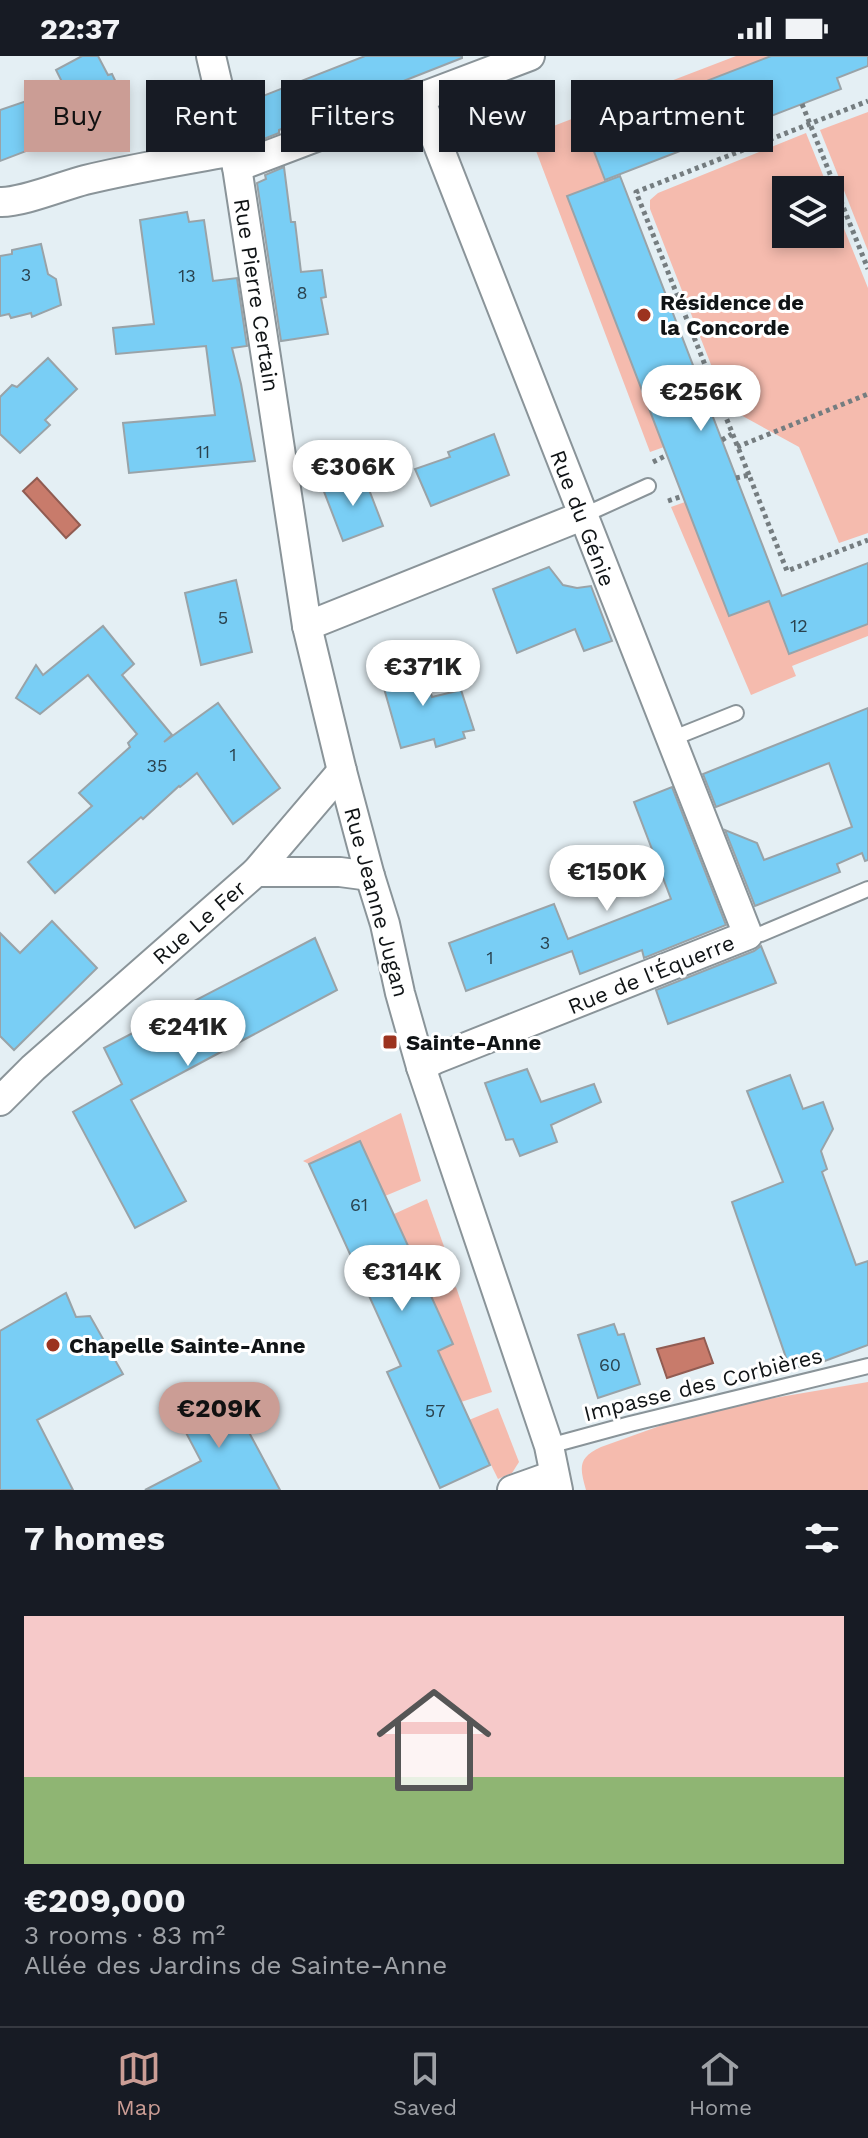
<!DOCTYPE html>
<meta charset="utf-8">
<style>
body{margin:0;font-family:"Work Sans",sans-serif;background:#242831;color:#f1f3f6;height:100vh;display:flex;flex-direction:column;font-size:30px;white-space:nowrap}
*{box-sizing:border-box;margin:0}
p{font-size:26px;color:#9ea1a6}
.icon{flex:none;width:44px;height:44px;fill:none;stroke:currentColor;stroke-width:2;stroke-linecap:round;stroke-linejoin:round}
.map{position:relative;height:1434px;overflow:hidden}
.panel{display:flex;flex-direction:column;background:#171b24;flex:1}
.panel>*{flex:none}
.top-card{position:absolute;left:24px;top:24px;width:820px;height:72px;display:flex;gap:16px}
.fabs{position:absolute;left:772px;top:120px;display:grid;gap:16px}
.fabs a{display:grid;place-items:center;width:72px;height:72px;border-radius:0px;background:#171b24;box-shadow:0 4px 12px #0003;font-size:40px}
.price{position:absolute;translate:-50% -68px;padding:0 18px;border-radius:28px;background:#fff;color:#222;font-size:26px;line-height:52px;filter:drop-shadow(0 2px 4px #0008)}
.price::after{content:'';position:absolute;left:50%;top:48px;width:24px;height:18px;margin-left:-12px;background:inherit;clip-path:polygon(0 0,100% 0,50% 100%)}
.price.on{background:#cb9d95;color:#111}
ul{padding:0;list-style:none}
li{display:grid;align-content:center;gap:16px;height:424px;padding:0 24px}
li span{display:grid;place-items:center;height:248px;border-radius:0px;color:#555}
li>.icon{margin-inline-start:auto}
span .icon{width:144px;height:144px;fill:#fffc;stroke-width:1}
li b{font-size:34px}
h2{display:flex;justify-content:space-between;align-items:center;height:96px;padding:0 24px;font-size:34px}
.pill{padding:0 28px;border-radius:0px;background:#171b24;box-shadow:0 4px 12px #0003;font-size:28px;line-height:72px}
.pill.on{background:#cb9d95;color:#111}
.status{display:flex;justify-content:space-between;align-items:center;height:56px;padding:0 40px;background:#171b24;direction:ltr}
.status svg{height:22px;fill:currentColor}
.dock{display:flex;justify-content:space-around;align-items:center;height:112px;border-top:2px solid #363941;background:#171b24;font-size:22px;color:#9ea1a6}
.dock a{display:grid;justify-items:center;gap:4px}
.dock .on{color:#cb9d95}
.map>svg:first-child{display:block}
</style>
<div class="status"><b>22:37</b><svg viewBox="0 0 49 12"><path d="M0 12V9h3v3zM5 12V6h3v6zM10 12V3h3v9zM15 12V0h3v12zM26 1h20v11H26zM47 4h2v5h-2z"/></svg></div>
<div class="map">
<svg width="868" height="1434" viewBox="0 0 868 1434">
<rect width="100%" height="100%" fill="#e4eff4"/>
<g fill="#f5bbae">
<polygon points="736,0 771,0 585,72 605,126 664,391 650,396 530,79"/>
<polygon points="868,56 868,195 820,74"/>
<polygon points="806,77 829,134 786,134 786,178 830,178 830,138 868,232 868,477 839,487 799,391 728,352 650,153 650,144 658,137"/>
<polygon points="685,446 729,560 769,545 868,568 868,580 792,610 796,620 751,639 671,451"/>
<polygon points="401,1057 421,1125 385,1140 360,1085 309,1108 303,1105"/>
<polygon points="427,1143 451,1210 422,1221 394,1158"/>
<polygon points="456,1231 492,1336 461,1346 438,1295 453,1288 431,1241"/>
<path d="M868 1326V1434H586C580 1412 577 1402 601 1391L668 1367 762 1344Z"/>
<polygon points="498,1352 519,1406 512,1417 498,1423 469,1364"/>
</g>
<g fill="#c87b6b" stroke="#915c52" stroke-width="2">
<polygon points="37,422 80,469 66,482 23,435"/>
<polygon points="704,1282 713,1307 667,1322 657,1293"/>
</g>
<g fill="#79cef5" stroke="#99a3a8" stroke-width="2">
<polygon points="82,0 98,0 108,19 112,18 123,41 41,85 42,89 0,105 0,54 65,32 56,14"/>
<polygon points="365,0 462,0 462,2 279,74 279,77 256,86 245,47"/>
<polygon points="771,0 868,0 868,10 837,22 841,33 605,124 585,72"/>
<polygon points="284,111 291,166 295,166 301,216 322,214 326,241 321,242 328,278 281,285 257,127 266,123 265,119"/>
<polygon points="620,120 782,540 868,507 868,568 789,598 769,545 729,560 567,140"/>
<polygon points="187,156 189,166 204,164 213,225 237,222 247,290 232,292 241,328 255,405 129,417 123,367 215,359 206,290 116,298 113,272 154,268 140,164"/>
<polygon points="41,188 48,218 56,223 61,249 32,261 31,257 11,262 9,258 0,260 0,200 12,198 12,194"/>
<polygon points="48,302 77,333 45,364 50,369 20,397 0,378 0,341 12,329 17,331"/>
<polygon points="494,378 509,419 431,450 415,413 450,401 448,396"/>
<polygon points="363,418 383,470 343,485 323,433"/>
<polygon points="549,511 563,529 577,532 591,530 612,585 584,595 575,573 517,597 493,533"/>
<polygon points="236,524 252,596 201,609 185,537"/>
<polygon points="103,570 134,608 122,619 172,679 164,686 218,647 280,732 233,768 197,717 180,731 179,730 143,763 141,761 55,837 28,806 92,750 79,737 130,691 128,687 137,678 88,619 40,658 16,642 36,609 43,619"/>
<polygon points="421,603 432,641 461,634 474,674 463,676 465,682 436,691 434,683 401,692 379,615"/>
<polygon points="868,652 868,804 865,805 862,797 837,808 840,816 755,850 725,774 757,787 764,804 852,771 829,707 716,751 703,718"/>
<polygon points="672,731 726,869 644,902 642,894 580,918 572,895 466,935 449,887 554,848 568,883 671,843 634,746"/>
<polygon points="52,865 97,912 14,994 0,980 0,877 20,897"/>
<polygon points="315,882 337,934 131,1044 186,1145 135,1172 73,1056 122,1028 104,992"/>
<polygon points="761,890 776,927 668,968 656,934 754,895"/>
<polygon points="527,1013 541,1046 594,1028 601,1046 551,1069 557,1086 520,1100 513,1083 506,1084 485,1027"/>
<polygon points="790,1019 803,1053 823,1046 833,1073 821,1095 827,1113 822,1116 856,1209 868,1205 868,1289 822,1306 790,1313 732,1146 783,1126 747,1035"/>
<polygon points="360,1085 453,1288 438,1295 490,1409 440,1432 387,1316 401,1310 309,1108"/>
<polygon points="66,1237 76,1261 90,1260 123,1318 37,1364 73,1434 0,1434 0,1275"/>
<polygon points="614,1268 618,1279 624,1278 640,1328 598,1342 578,1279"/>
<polygon points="224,1330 280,1434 145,1434 201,1405 175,1356"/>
</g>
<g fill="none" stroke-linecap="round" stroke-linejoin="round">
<g stroke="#8a9499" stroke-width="18">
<g id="service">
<polyline points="582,460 648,430"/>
<polyline points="671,683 736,657"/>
<polyline points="748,879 761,878 868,833"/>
<polyline points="549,1390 630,1368 868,1310"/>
</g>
</g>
<g stroke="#8a9499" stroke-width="32">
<g id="minor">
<polyline points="211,0 237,111 307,570 342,715 370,820 385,868 400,937 421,1011 549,1390 558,1434"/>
<polyline points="420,43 748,879 436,1003 421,1011"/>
<polyline points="237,111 530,0"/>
<path d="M0 146C21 147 62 130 85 124 134 112 184 104 234 95"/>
<polyline points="307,570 582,460"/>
<polyline points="256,816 340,816 370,820"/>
<polyline points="0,1045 33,1012 256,816 342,715"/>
<polyline points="512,1434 554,1419"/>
</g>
</g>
<g stroke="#757d80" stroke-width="5" stroke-dasharray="4 4" stroke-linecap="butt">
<polyline points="802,48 868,213"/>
<polyline points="722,384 732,378"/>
<polyline points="737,391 868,338"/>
<polyline points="653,406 667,399"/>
<polyline points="749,419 636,136 868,45"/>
<polyline points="736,422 749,419 787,515 868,484"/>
<polyline points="668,445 683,440"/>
</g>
<use href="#service" stroke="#fff" stroke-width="14"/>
<use href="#minor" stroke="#fff" stroke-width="28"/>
</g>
<g fill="#9c331f" stroke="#fff" stroke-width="3">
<circle cx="644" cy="259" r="8"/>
<rect x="382" y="978" width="16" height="16" rx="4"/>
<circle cx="53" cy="1289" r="8"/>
</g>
<g text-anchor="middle" stroke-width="6" stroke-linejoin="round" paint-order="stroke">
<g font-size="18" fill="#2a424e">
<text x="26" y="225">3</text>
<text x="187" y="226">13</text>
<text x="302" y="243">8</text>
<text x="203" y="402">11</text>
<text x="223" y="568">5</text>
<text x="799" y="576">12</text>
<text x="233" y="705">1</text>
<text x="157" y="716">35</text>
<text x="545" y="893">3</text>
<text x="490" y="908">1</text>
<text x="359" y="1155">61</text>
<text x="610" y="1315">60</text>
<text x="435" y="1361">57</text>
</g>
<g font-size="22" fill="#101416" stroke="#fff">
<text transform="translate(257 239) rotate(81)" y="8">Rue Pierre Certain</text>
<text transform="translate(583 462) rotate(69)" y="8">Rue du Génie</text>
<text transform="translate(377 846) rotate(75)" y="8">Rue Jeanne Jugan</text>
<text transform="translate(199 866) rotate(-41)" y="8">Rue Le Fer</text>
<text transform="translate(651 918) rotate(-22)" y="8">Rue de l'Équerre</text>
<text transform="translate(703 1328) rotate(-14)" y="8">Impasse des Corbières</text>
</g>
<g font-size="22" font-weight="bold" fill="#101416" stroke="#fff" text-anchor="start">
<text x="660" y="254">Résidence de<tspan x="660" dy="25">la Concorde</tspan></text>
<text x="406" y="994">Sainte-Anne</text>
<text x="69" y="1297">Chapelle Sainte-Anne</text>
</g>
</g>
</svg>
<div class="fabs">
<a><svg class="icon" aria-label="layers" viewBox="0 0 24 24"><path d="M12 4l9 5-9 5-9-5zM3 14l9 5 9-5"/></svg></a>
</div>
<b class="price" style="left:701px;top:377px">€256K</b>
<b class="price" style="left:353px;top:452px">€306K</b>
<b class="price" style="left:423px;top:652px">€371K</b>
<b class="price" style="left:607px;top:857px">€150K</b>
<b class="price" style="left:188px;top:1012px">€241K</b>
<b class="price" style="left:402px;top:1257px">€314K</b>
<b class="price on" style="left:219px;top:1394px">€209K</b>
<div class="top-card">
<a class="pill on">Buy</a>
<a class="pill">Rent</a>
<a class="pill">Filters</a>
<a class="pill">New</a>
<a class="pill">Apartment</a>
</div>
</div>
<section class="panel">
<h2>7 homes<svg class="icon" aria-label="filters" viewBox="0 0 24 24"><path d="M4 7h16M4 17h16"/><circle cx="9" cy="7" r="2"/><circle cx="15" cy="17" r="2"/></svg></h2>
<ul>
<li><span style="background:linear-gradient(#f6c9c9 65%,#8fb573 0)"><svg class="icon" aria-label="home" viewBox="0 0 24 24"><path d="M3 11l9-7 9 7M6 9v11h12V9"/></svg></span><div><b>€209,000</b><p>3 rooms · 83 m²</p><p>Allée des Jardins de Sainte-Anne</p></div></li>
</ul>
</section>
<nav class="dock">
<a class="on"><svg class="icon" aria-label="map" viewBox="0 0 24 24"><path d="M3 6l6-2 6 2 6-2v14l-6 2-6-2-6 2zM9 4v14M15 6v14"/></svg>Map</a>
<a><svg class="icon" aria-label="saved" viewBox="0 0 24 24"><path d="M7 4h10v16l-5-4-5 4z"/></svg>Saved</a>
<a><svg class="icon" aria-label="home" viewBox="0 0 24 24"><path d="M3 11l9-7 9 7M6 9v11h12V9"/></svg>Home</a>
</nav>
